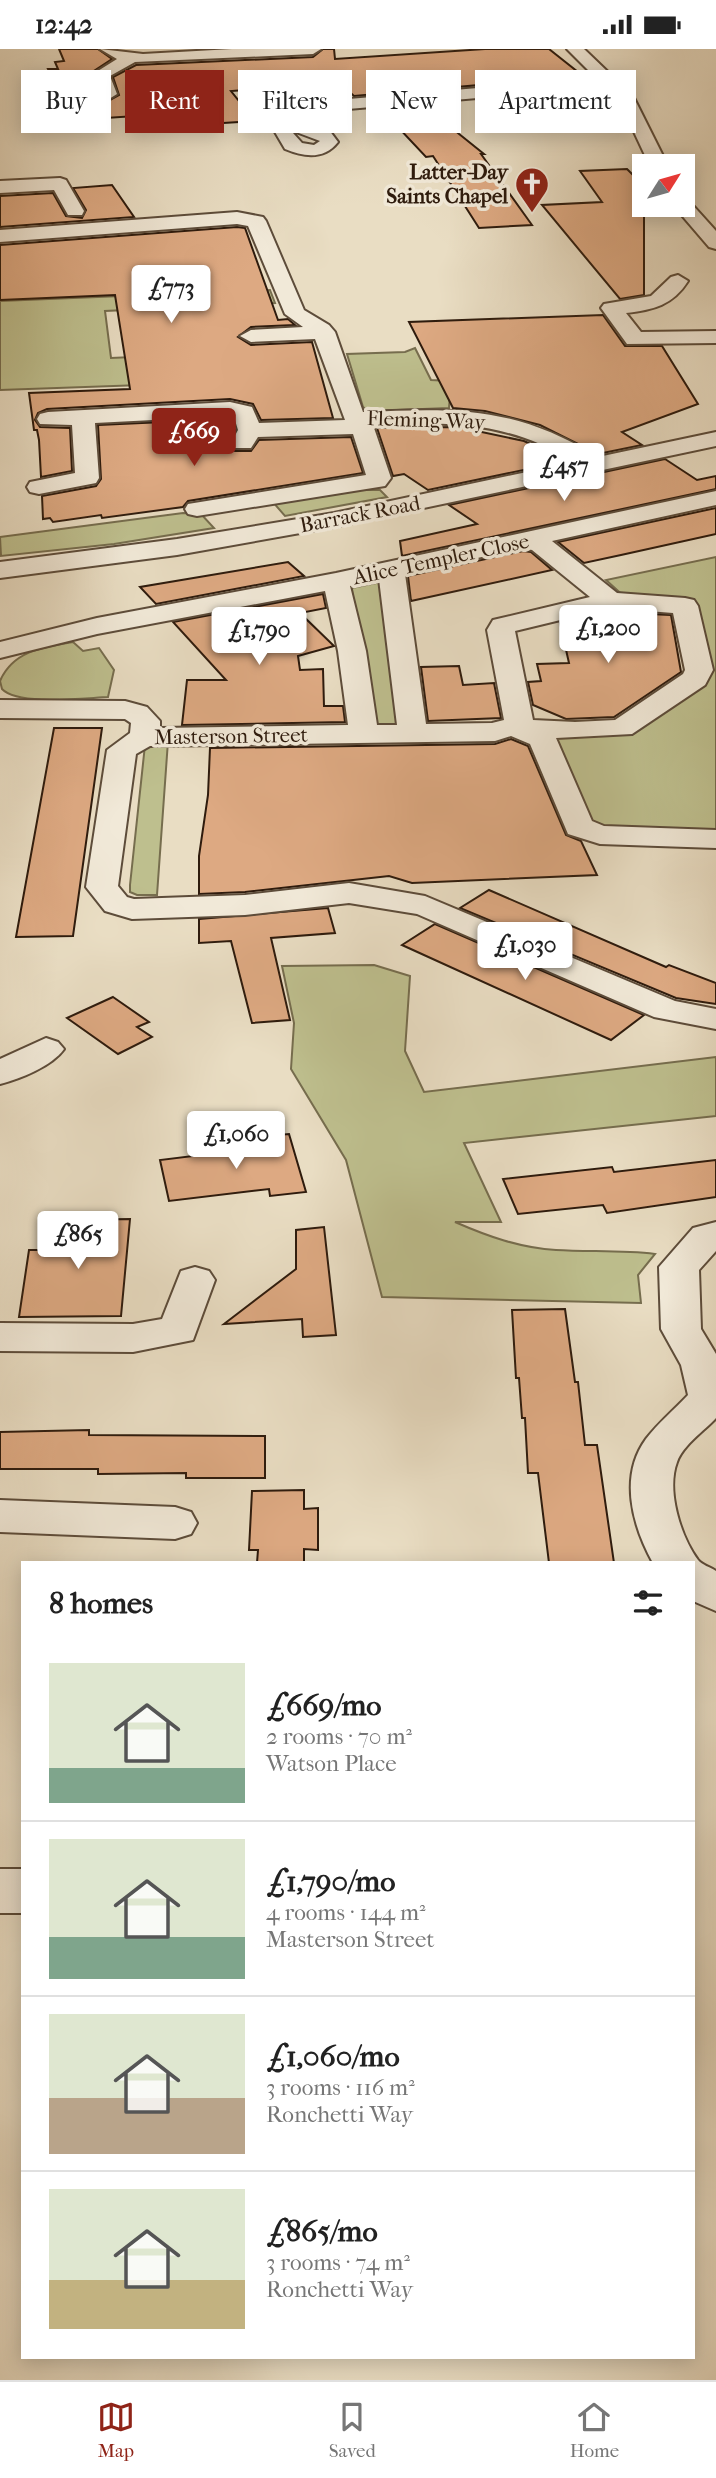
<!DOCTYPE html>
<meta charset="utf-8">
<style>
body{margin:0;font-family:"IM FELL French Canon",serif;background:#f6f6f6;color:#222;height:100vh;display:flex;flex-direction:column;font-size:26px;white-space:nowrap}
*{box-sizing:border-box;margin:0}
p{font-size:23px;color:#767676}
.icon{flex:none;width:38px;height:38px;fill:none;stroke:currentColor;stroke-width:2;stroke-linecap:round;stroke-linejoin:round}
.map{position:relative;flex:1;overflow:hidden}
.drawer{position:absolute;left:21px;top:1512px;width:674px;height:798px;display:flex;flex-direction:column;background:#fff;border-radius:0px;box-shadow:0 4px 18px #0003}
.drawer>*{flex:none}
.hud{position:absolute;left:21px;top:21px;width:676px;height:63px;display:flex;gap:14px}
.needle{width:46px;rotate:53deg}
.buttons{position:absolute;left:632px;top:105px;display:grid;gap:14px}
.buttons a{display:grid;place-items:center;width:63px;height:63px;border-radius:0px;background:#fff;box-shadow:0 4px 18px #0003;font-size:35px}
.price{position:absolute;translate:-50% -60px;padding:0 16px;border-radius:7px;background:#fff;color:#222;font-size:23px;line-height:46px;filter:drop-shadow(0 2px 4px #0008)}
.price::after{content:'';position:absolute;left:50%;top:42px;width:21px;height:16px;margin-left:-10px;background:inherit;clip-path:polygon(0 0,100% 0,50% 100%)}
.price.selected{background:#8f2418;color:#fff}
ul{padding:0;list-style:none}
li{display:flex;align-items:center;gap:21px;height:175px;padding:0 28px}
li+li{border-top:2px solid #e0e0e0}
li span{display:grid;place-items:center;flex:none;width:196px;height:140px;border-radius:0px;color:#555}
li>.icon{margin-inline-start:auto}
span .icon{width:84px;height:84px;fill:#fffc;stroke-width:1}
li b{font-size:30px}
h2{display:flex;justify-content:space-between;align-items:center;height:84px;padding:0 28px;font-size:30px}
.tag{padding:0 24px;border-radius:0px;background:#fff;box-shadow:0 4px 18px #0003;font-size:24px;line-height:63px}
.tag.selected{background:#8f2418;color:#fff}
.status{display:flex;justify-content:space-between;align-items:center;height:49px;padding:0 35px;background:#fff;direction:ltr}
.status svg{height:19px;fill:currentColor}
.dock{display:flex;justify-content:space-around;align-items:center;height:98px;border-top:2px solid #e0e0e0;background:#fff;font-size:19px;color:#767676}
.dock a{display:grid;justify-items:center;gap:4px}
.dock .selected{color:#8f2418}
.map>svg:first-child{display:block}
</style>
<div class="status"><b>12:42</b><svg viewBox="0 0 49 12"><path d="M0 12V9h3v3zM5 12V6h3v6zM10 12V3h3v9zM15 12V0h3v12zM26 1h20v11H26zM47 4h2v5h-2z"/></svg></div>
<div class="map">
<svg width="716" height="2331" viewBox="0 0 716 2331">
<rect width="100%" height="100%" fill="#e9ddc3"/>
<filter id="stains"><feTurbulence type="fractalNoise" baseFrequency=".00286" numOctaves="4"/><feColorMatrix values="0 0 0 0 .2 0 0 0 0 .09 0 0 0 0 .02 0 0 0 .5 -.17"/></filter>
<radialGradient id="worn" r=".72"><stop offset=".6" stop-color="#630" stop-opacity="0"/><stop offset="1" stop-color="#630" stop-opacity=".3"/></radialGradient>
<g fill="#bebf8e" stroke="#766d4e" stroke-width="2">
<polygon points="270,241 275,254 105,262 111,309 267,302 312,330 0,341 0,252"/>
<polygon points="415,299 431,331 451,332 449,359 370,362 363,358 347,305 405,303"/>
<polygon points="345,441 380,441 387,448 285,467 272,452"/>
<polygon points="183,464 201,465 214,479 114,495 1,507 0,488"/>
<polygon points="716,508 716,785 587,778 546,686 618,683 694,634 689,553 627,550 606,531"/>
<polygon points="386,532 406,679 360,679 352,539"/>
<path d="M73 593 83 602 99 599 114 621 108 648C84 649 18 657 2 640L0 632C13 602 43 598 73 593Z"/>
<polygon points="168,692 157,846 137,846 130,843 130,836 145,696"/>
<path d="M374 916 410 927 405 1002 424 1043 716 1008V1067L464 1094 501 1173H455C487 1187 520 1199 556 1201 589 1203 622 1201 655 1205L638 1226 641 1254 382 1248 346 1111 291 1020 294 974 282 917Z"/>
</g>
<g fill="#dda982" stroke="#2e1b0d" stroke-width="2">
<polygon points="59,0 98,0 112,10 91,24 99,46 108,52 119,46 113,28 136,16 313,8 323,0 334,0 335,10 485,0 549,0 583,27 354,47 335,30 336,48 324,49 311,36 231,42 255,72 207,75 197,63 75,71 46,28 52,28 48,20 58,20 55,13 64,12"/>
<polygon points="599,41 619,57 546,62 530,47"/>
<polygon points="423,56 484,105 481,105 532,176 479,179 433,107 426,108 397,77 389,78 370,61"/>
<polygon points="627,120 644,137 644,246 620,250 542,156 602,153 580,122"/>
<polygon points="112,136 134,168 0,178 0,147 53,144 66,167 82,169 86,161 73,139"/>
<polygon points="237,178 245,179 278,271 288,270 295,276 251,278 238,288 251,296 312,293 333,369 261,371 253,355 230,350 47,360 38,364 35,371 40,378 70,379 72,422 41,428 39,391 37,381 34,381 29,344 130,340 115,246 0,251 0,196"/>
<polygon points="603,266 625,297 662,297 698,355 622,383 642,396 598,405 540,376 485,362 453,359 409,273"/>
<polygon points="230,370 235,381 229,396 235,402 251,402 259,391 351,388 363,424 188,452 183,458 102,469 101,466 53,473 50,469 43,470 42,447 96,437 101,430 98,376"/>
<polygon points="458,378 524,392 567,412 428,441 404,425 393,427 377,379"/>
<polygon points="665,410 697,431 716,427 716,440 402,507 400,492 477,475 449,456"/>
<polygon points="716,459 716,485 621,506 584,514 558,493"/>
<polygon points="523,502 531,503 552,521 411,552 408,527"/>
<polygon points="288,513 304,527 156,555 140,538"/>
<polygon points="323,545 326,559 300,564 334,597 298,607 300,621 323,620 324,657 343,657 345,673 182,676 187,631 226,631 173,573"/>
<polygon points="605,563 671,566 681,623 614,668 566,670 533,656 528,633 541,632 537,615 569,614 560,574"/>
<polygon points="459,617 463,636 494,634 501,669 428,672 421,618"/>
<polygon points="54,679 102,679 73,887 16,888"/>
<polygon points="511,690 528,697 566,786 581,792 597,826 412,834 389,827 245,843 199,845 199,807 208,746 210,699 495,695"/>
<polygon points="489,841 666,918 669,916 716,934 716,955 676,949 460,859"/>
<polygon points="328,859 335,884 271,889 290,971 252,974 231,892 199,894 199,870"/>
<polygon points="435,875 644,966 611,991 402,896"/>
<polygon points="113,948 149,973 137,978 152,988 118,1005 67,969"/>
<polygon points="289,1085 306,1143 270,1147 269,1140 169,1152 160,1111 259,1099 256,1088"/>
<polygon points="716,1111 716,1148 607,1164 603,1156 518,1165 503,1130 612,1118 614,1123"/>
<polygon points="130,1170 121,1267 19,1268 29,1201 51,1201 55,1171"/>
<polygon points="324,1178 336,1286 303,1288 302,1270 224,1275 296,1220 296,1181"/>
<polygon points="565,1260 575,1333 578,1333 585,1396 597,1396 614,1514 549,1514 538,1424 528,1424 525,1369 522,1369 519,1329 516,1329 512,1261"/>
<polygon points="89,1381 89,1386 265,1387 265,1429 186,1429 186,1424 98,1425 98,1420 0,1420 0,1383"/>
<polygon points="304,1441 304,1460 318,1459 318,1501 304,1500 304,1514 257,1514 258,1501 249,1501 252,1442"/>
</g>
<g fill="none" stroke-linecap="round" stroke-linejoin="round">
<g stroke="#5d4c3a" stroke-width="4">
<g id="minor">
<polygon points="100,0 143,5 232,0 321,0 313,5 135,13 110,27 117,45 109,50 101,45 93,25 117,10"/>
<path d="M567 0H584L633 47 668 117H650L620 53 605 38 301 64 295 71 329 81 338 93C324 111 304 108 285 100L275 83 282 77 277 71 284 63 282 60 290 55 596 29ZM296 83 320 92 314 96 302 94 293 84Z"/>
<polygon points="60,129 66,131 84,162 82,166 68,166 54,141 0,144 0,132"/>
<polygon points="682,150 689,152 716,182 716,200 709,198 673,156 682,156"/>
<path d="M237 163 263 168 266 172 304 261 329 276 335 283 363 363C458 359 514 357 598 408L716 383V397L334 478 177 506 0 529V513L177 490 334 464 574 413C507 371 448 373 373 376L391 429 385 437 197 467 188 465 185 460 188 455 366 426 353 385 258 388 251 399H235L231 394 238 381 234 368 230 367 95 374 99 429 96 434 39 445 30 443 27 438 30 433 75 424 72 376 40 375 37 370 40 365 48 363 230 353 252 358 259 374 345 371 315 290 251 293 240 287 251 281 303 278 285 265 248 177 237 175 0 193V181Z"/>
<path d="M678 226 688 232C673 256 653 261 626 264L641 283 716 282V294L627 295 601 259 604 255 651 247 671 228Z"/>
<path d="M716 442V456L552 492 617 544 685 549 694 551 698 557 713 621 705 636 632 685 556 689 592 772 604 777 716 781V799L600 795 568 785 530 695 511 687 495 692 150 697 136 705 118 837 127 848 134 850 245 846 349 834 425 847 675 952 716 960V980L654 968 417 865 349 854 245 866 132 870 105 862 86 838 107 701 130 684 131 674 125 670 0 669V651L125 652 147 658 160 672V679L348 676 338 602 325 542 97 585 0 609V593L97 569 336 524ZM523 499 532 501 590 548 493 571 487 581 504 671 492 674 426 675 405 525ZM379 530 397 676H377L366 602 350 537ZM610 559 673 564 685 621 683 625 615 671 575 673 533 671 515 582Z"/>
<path d="M46 989 58 993 64 1000C52 1017 20 1030 0 1035V1010Z"/>
<path d="M716 1173V1202L699 1221 701 1280 716 1305V1369C704 1382 683 1396 677 1413 666 1442 681 1488 698 1511 702 1516 710 1518 716 1522V1562L693 1552V1514H653C632 1476 619 1427 646 1390 658 1374 674 1361 688 1346L681 1316 661 1280 659 1218 693 1179Z"/>
<polygon points="195,1218 209,1222 215,1231 193,1291 133,1303 0,1302 0,1274 133,1275 162,1270 181,1222"/>
<polygon points="0,1451 175,1458 191,1463 197,1474 191,1485 175,1490 0,1483"/>
<rect x="0" y="1820" width="23" height="44"/>
</g>
</g>
<use href="#minor" fill="#f1e9d8" fill-rule="evenodd"/>
</g>
<defs>
<g id="church-pin" transform="scale(1.75)"><path d="M0 17L-7.5 6A9.5 9.5 0 1 1 7.5 6Z" fill="#8f2418" stroke="#f1e9d8"/><path d="M-1.2-6h2.4v3.5h3.3v2.4h-3.3V6h-2.4V-.1h-3.3v-2.4h3.3Z" fill="#fff"/></g>
</defs>
<g fill-rule="evenodd">
<use href="#church-pin" x="532" y="135"/>
</g>
<g text-anchor="middle" stroke-width="7" stroke-linejoin="round" paint-order="stroke">
<g font-size="21" font-weight="bold" fill="#2e1b0d" stroke="#f1e9d8" text-anchor="end">
<text x="508" y="130">Latter-Day<tspan x="508" dy="24">Saints Chapel</tspan></text>
</g>
<g font-size="21" fill="#2e1b0d" stroke="#f1e9d8">
<text transform="translate(426 371) rotate(2)" y="7">Fleming Way</text>
<text transform="translate(360 465) rotate(-11)" y="7">Barrack Road</text>
<text transform="translate(441 510) rotate(-12)" y="7">Alice Templer Close</text>
<text transform="translate(231 687) rotate(-1)" y="7">Masterson Street</text>
</g>
</g>
<rect width="100%" height="100%" filter="url(#stains)"/>
<rect width="100%" height="100%" fill="url(#worn)"/>
</svg>
<div class="buttons">
<a><svg class="needle" viewBox="-14 -14 28 28"><path d="M0-13l5 13h-10z" fill="#e53935"/><path d="M0 13l5-13h-10z" fill="#767676"/></svg></a>
</div>
<b class="price" style="left:171px;top:276px">£773</b>
<b class="price selected" style="left:194px;top:419px">£669</b>
<b class="price" style="left:564px;top:454px">£457</b>
<b class="price" style="left:608px;top:616px">£1,200</b>
<b class="price" style="left:259px;top:618px">£1,790</b>
<b class="price" style="left:525px;top:933px">£1,030</b>
<b class="price" style="left:236px;top:1122px">£1,060</b>
<b class="price" style="left:78px;top:1222px">£865</b>
<div class="hud">
<a class="tag">Buy</a>
<a class="tag selected">Rent</a>
<a class="tag">Filters</a>
<a class="tag">New</a>
<a class="tag">Apartment</a>
</div>
<section class="drawer">
<h2>8 homes<svg class="icon" aria-label="filters" viewBox="0 0 24 24"><path d="M4 7h16M4 17h16"/><circle cx="9" cy="7" r="2"/><circle cx="15" cy="17" r="2"/></svg></h2>
<ul>
<li><span style="background:linear-gradient(#dfe7d0 75%,#7fa58c 0)"><svg class="icon" aria-label="home" viewBox="0 0 24 24"><path d="M3 11l9-7 9 7M6 9v11h12V9"/></svg></span><div><b>£669/mo</b><p>2 rooms · 70 m²</p><p>Watson Place</p></div></li>
<li><span style="background:linear-gradient(#dfe7d0 70%,#7fa58c 0)"><svg class="icon" aria-label="home" viewBox="0 0 24 24"><path d="M3 11l9-7 9 7M6 9v11h12V9"/></svg></span><div><b>£1,790/mo</b><p>4 rooms · 144 m²</p><p>Masterson Street</p></div></li>
<li><span style="background:linear-gradient(#dfe7d0 60%,#b9a48a 0)"><svg class="icon" aria-label="home" viewBox="0 0 24 24"><path d="M3 11l9-7 9 7M6 9v11h12V9"/></svg></span><div><b>£1,060/mo</b><p>3 rooms · 116 m²</p><p>Ronchetti Way</p></div></li>
<li><span style="background:linear-gradient(#dfe7d0 65%,#c2b280 0)"><svg class="icon" aria-label="home" viewBox="0 0 24 24"><path d="M3 11l9-7 9 7M6 9v11h12V9"/></svg></span><div><b>£865/mo</b><p>3 rooms · 74 m²</p><p>Ronchetti Way</p></div></li>
</ul>
</section>
</div>
<nav class="dock">
<a class="selected"><svg class="icon" aria-label="map" viewBox="0 0 24 24"><path d="M3 6l6-2 6 2 6-2v14l-6 2-6-2-6 2zM9 4v14M15 6v14"/></svg>Map</a>
<a><svg class="icon" aria-label="saved" viewBox="0 0 24 24"><path d="M7 4h10v16l-5-4-5 4z"/></svg>Saved</a>
<a><svg class="icon" aria-label="home" viewBox="0 0 24 24"><path d="M3 11l9-7 9 7M6 9v11h12V9"/></svg>Home</a>
</nav>
